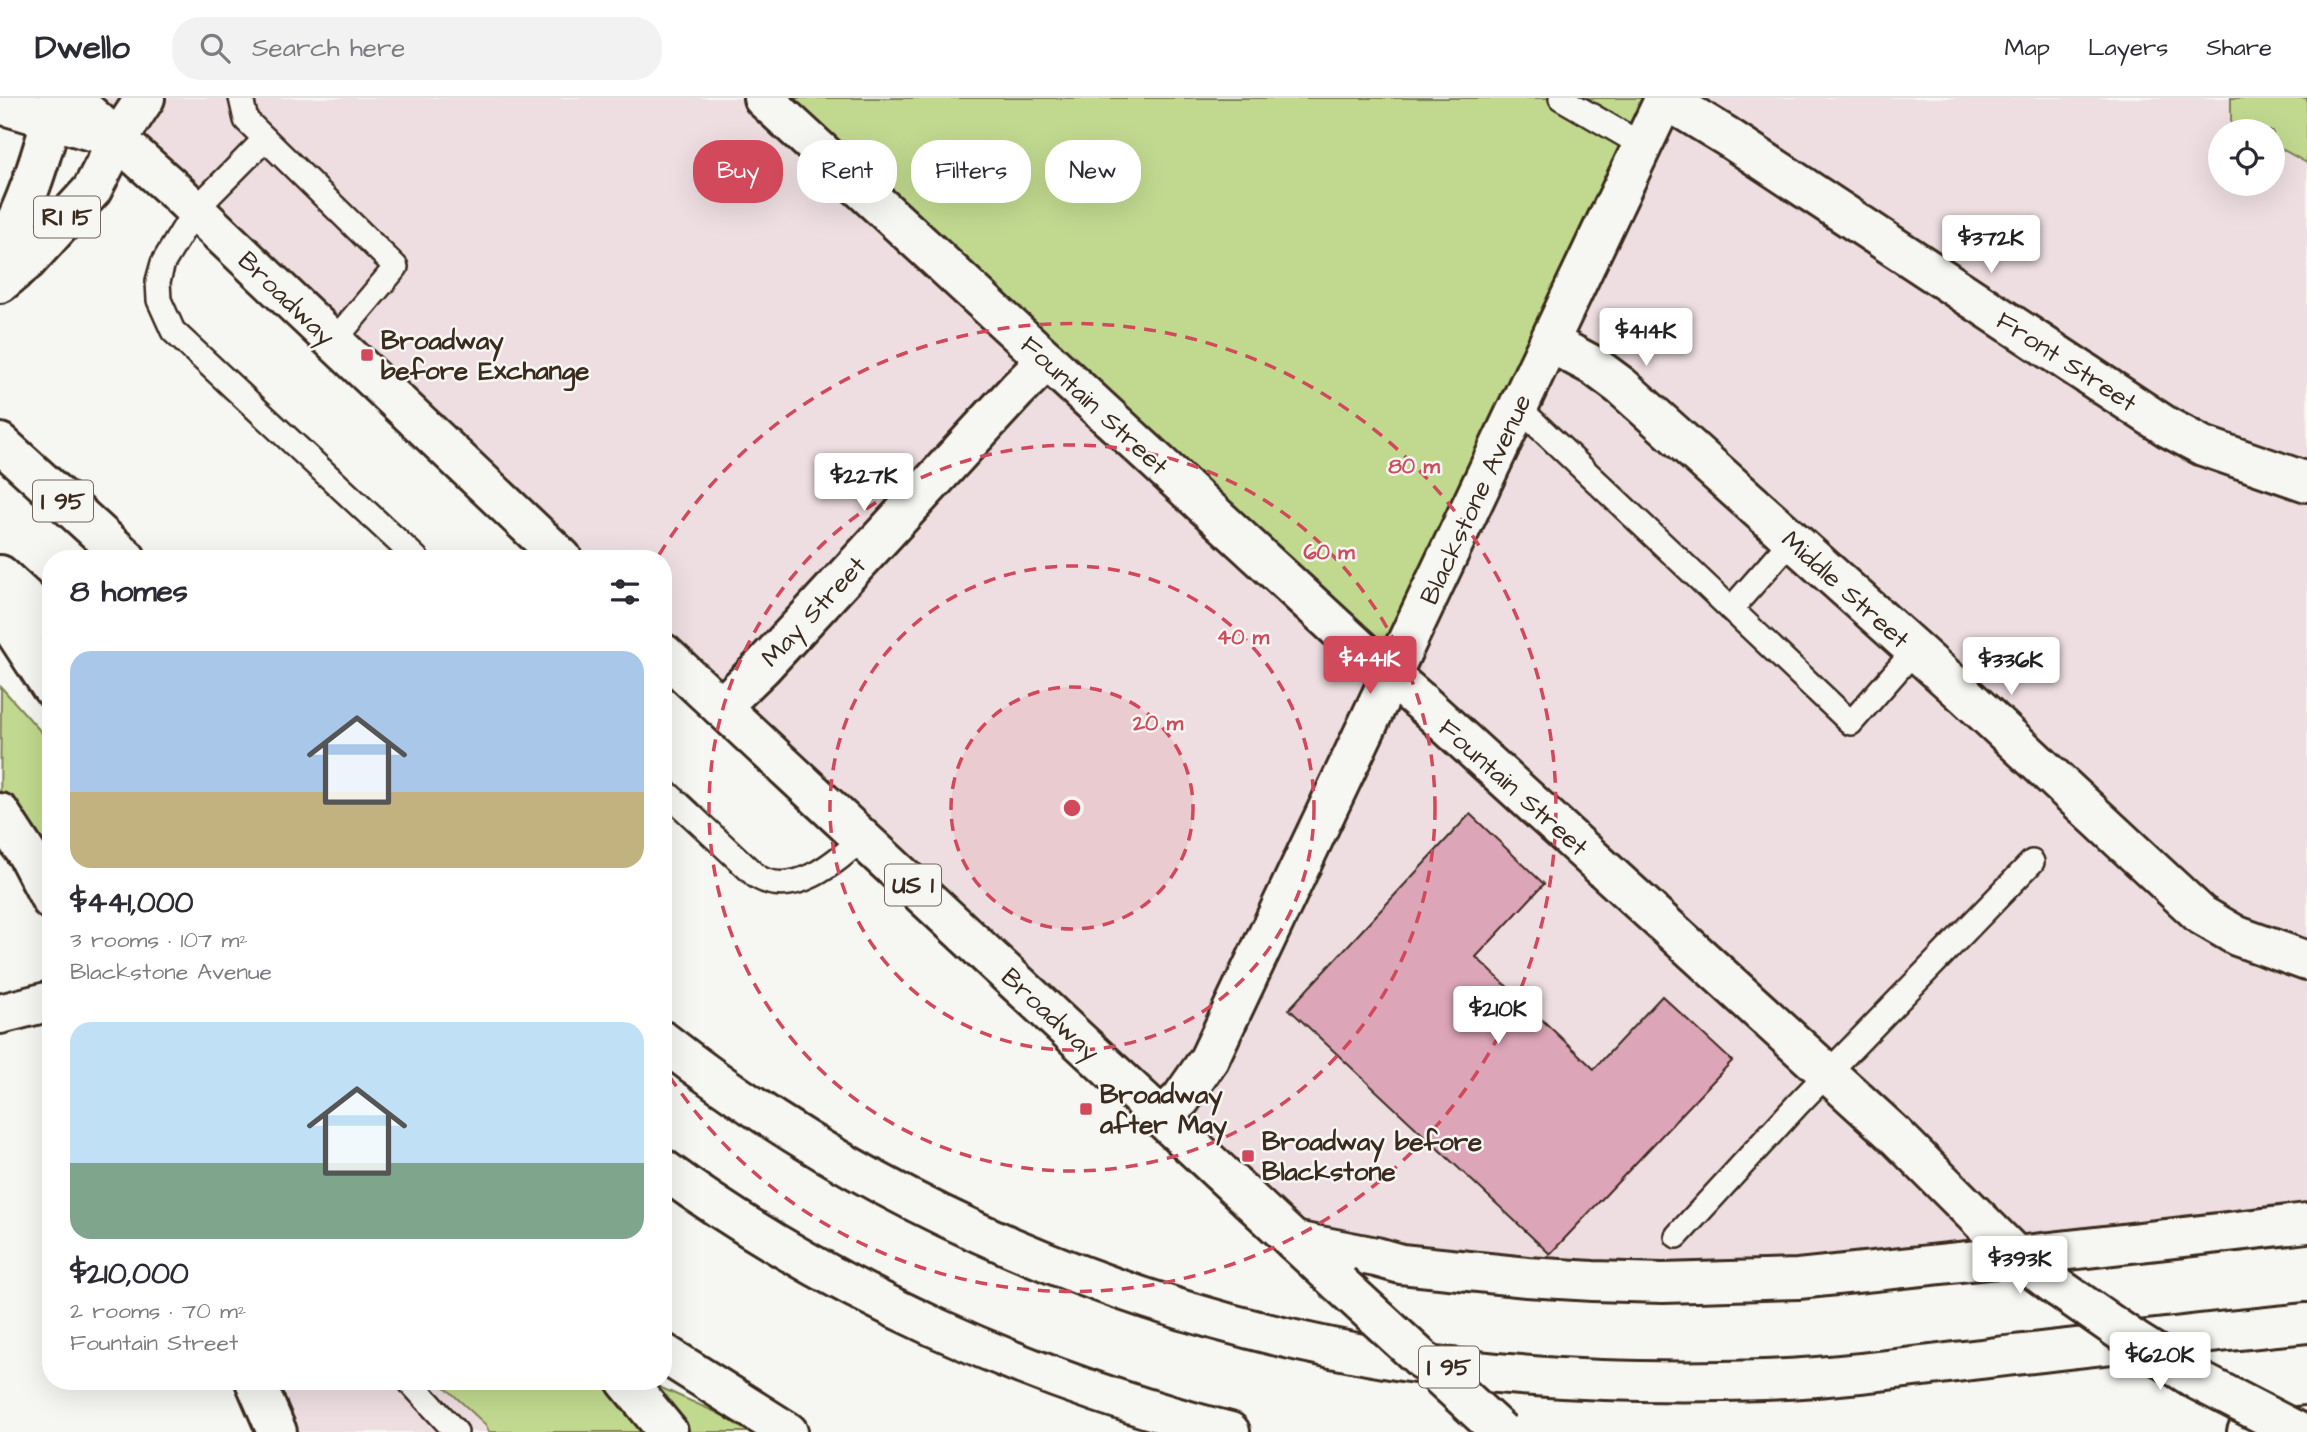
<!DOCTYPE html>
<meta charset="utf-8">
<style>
body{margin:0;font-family:"Architects Daughter",sans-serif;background:#f2f2f3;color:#2b2b33;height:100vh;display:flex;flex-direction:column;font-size:26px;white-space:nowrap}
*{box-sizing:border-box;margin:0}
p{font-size:23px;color:#7c7c81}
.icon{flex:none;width:38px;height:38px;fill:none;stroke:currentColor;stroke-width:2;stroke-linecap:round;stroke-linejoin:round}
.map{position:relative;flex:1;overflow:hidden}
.panel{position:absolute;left:42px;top:452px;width:630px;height:840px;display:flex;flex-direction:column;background:#fff;border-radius:28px;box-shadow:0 7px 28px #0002}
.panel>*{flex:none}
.top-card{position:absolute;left:693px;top:42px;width:665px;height:63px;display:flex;gap:14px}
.tools{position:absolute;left:2208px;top:21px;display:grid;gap:14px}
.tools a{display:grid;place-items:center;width:77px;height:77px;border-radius:50%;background:#fff;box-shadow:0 7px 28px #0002;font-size:35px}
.price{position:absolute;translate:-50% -60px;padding:0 16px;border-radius:7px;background:#fff;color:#222;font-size:23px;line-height:46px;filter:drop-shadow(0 2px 4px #0008)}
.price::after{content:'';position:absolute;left:50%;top:42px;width:21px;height:16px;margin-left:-10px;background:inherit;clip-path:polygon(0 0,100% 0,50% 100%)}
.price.active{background:#d1495b;color:#fff}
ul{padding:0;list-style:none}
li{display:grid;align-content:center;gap:14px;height:371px;padding:0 28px}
li span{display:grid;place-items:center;height:217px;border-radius:21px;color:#555}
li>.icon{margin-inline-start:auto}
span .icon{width:126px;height:126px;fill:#fffc;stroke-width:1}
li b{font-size:30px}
h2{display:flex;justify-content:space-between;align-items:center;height:84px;padding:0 28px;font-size:30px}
.chip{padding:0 24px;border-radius:28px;background:#fff;box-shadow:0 7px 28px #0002;font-size:24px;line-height:63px}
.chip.active{background:#d1495b;color:#fff}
header{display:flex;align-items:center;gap:42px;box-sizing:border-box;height:98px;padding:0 35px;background:#fff;border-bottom:2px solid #e1e1e2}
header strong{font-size:33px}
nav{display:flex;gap:38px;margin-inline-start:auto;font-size:24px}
.search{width:490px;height:63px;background:#f2f2f3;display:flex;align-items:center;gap:18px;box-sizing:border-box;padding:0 24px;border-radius:28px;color:#7c7c81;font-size:26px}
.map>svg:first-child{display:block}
</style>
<header>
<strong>Dwello</strong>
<div class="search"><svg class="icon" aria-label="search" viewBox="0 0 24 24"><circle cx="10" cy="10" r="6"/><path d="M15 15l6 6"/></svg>Search here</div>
<nav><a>Map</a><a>Layers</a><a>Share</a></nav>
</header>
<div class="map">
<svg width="2307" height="1334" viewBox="0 0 2307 1334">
<rect width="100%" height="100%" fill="#f6f6f2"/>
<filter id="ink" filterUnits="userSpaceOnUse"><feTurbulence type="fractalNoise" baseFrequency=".0143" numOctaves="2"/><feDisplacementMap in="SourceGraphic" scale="14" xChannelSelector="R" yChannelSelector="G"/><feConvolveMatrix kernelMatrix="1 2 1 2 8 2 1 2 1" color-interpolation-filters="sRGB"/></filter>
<g filter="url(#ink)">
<g fill="#eedee1">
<polygon points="58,0 2231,0 2231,25 2247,33 2221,33 2221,86 2273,86 2273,46 2307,65 2307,1129 1851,1179 1315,1163 663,570 663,460 549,460"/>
<polygon points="234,1283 442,1283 445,1289 487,1327 489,1334 255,1334"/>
</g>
<g fill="#c1d98f" stroke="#7e8256" stroke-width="2">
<polygon points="764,0 1655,0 1379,558"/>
<polygon points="2231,0 2307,0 2307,65 2273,46 2273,33 2247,33 2231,26"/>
<polygon points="1,589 51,645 51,836 27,775 0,733"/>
<polygon points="442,1283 646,1283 760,1334 489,1334 486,1327 445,1289"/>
</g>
<polygon fill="#dda5b8" stroke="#3b2a1e" stroke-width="2" points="1470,716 1544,786 1476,859 1594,971 1662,898 1732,963 1550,1156 1289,911"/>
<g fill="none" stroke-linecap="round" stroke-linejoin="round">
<g stroke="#3b2a1e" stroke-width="28">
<g id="lane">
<polyline points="241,0 246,22 396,169 333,244"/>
<polyline points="1561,0 1642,47"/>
<polyline points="265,41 195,112 163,165 158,183 159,202 173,233 416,460"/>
<polyline points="1518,309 1851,625 1915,552"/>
<polyline points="1731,511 1792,442"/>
<path d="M663 691 756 778C793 802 836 764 863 740"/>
<polyline points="1677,1138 1797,1007 2032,764"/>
<polyline points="409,1283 456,1334"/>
</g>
</g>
<g stroke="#3b2a1e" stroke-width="44">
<g id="street">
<polyline points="1663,3 1685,13 1726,38 2167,329 2203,348 2307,384"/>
<polyline points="1549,244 1665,0"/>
<polyline points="721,609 762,569 1017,292 1047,262"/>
<polyline points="0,916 51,903"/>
</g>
</g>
<g stroke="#3b2a1e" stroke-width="44">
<g id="secondary">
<polyline points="763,0 1363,554 1420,603 1894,1036 2016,1158 2059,1190"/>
<polyline points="1162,1019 1181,1001 1209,961 1549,244 1594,268 1621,288 1965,597 2201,817 2237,838 2307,863"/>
</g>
</g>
<g stroke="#3b2a1e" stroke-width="44">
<g id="primary">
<polyline points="71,0 172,90 562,460"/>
<path d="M0 154C29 105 42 54 58 0"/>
<polyline points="0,185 27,163 92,92 118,41 145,0"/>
<polyline points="663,555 1340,1186"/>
<polyline points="0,715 28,758 51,802"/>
<polyline points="1294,1143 1376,1159 1401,1166 1527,1179 1593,1183 1663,1185 1798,1181 2016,1158"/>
<polyline points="255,1283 277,1334"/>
</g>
</g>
<g stroke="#3b2a1e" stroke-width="44">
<g id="highway">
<polyline points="0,6 118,41"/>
<polyline points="0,345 126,460"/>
<polyline points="0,477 51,524"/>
<polyline points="0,511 51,589"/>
<path d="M663 943C876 1110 1135 1220 1402 1263 1521 1282 1644 1286 1765 1282 1840 1279 1914 1269 1989 1260 2095 1248 2201 1235 2307 1225"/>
<path d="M663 1071C830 1193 1031 1283 1230 1334"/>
<polyline points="2016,1158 2307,1125"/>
<polyline points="663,1255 788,1334"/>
<polyline points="626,1283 668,1334"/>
<polyline points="2247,1334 2307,1328"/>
</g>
</g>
<use href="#lane" stroke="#f6f6f2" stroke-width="23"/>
<use href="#street" stroke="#f6f6f2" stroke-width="38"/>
<use href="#secondary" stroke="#f6f6f2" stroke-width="38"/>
<use href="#primary" stroke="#f6f6f2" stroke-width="38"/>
<use href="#highway" stroke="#f6f6f2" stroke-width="38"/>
<g stroke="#3b2a1e" stroke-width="44" stroke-linecap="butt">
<polyline id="secondary-bridge" points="2059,1190 2135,1243 2197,1282 2298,1334"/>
</g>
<g stroke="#3b2a1e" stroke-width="44" stroke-linecap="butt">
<polyline id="primary-bridge" points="1340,1186 1501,1334"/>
</g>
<use href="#secondary-bridge" stroke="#f6f6f2" stroke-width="38"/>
<use href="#primary-bridge" stroke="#f6f6f2" stroke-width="38"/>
</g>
</g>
<circle cx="1072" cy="710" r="121" fill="#d1495b" fill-opacity=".12"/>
<g fill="none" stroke="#d1495b" stroke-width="3.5" stroke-dasharray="12 9">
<circle cx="1072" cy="710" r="121"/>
<circle cx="1072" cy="710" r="242"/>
<circle cx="1072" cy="710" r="363"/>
<path d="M659 457A484 484 0 1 1 664 970"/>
</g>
<g fill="#d1495b" stroke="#f6f6f2" stroke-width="2.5">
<rect x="360" y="250" width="14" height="14" rx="3.5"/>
<rect x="1079" y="1004" width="14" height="14" rx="3.5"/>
<rect x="1241" y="1051" width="14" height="14" rx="3.5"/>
</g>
<g text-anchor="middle" stroke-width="5" stroke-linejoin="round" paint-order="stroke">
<g fill="#f6f6f2" stroke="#73675e" stroke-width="2">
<rect x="34" y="98.5" width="66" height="41" rx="5"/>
<rect x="33" y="382.5" width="60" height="41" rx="5"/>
<rect x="885" y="766.5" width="56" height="41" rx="5"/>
<rect x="1419" y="1248.5" width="60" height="41" rx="5"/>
</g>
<g font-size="24" font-weight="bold" fill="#3b2a1e">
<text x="67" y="127">RI 15</text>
<text x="63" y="411">I 95</text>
<text x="913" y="795">US 1</text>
<text x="1449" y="1277">I 95</text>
</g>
<g font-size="26" fill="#3b2a1e" stroke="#f6f6f2">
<text transform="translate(287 200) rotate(44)" y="9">Broadway</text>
<text transform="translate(2067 263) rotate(33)" y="9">Front Street</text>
<text transform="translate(1095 307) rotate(43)" y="9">Fountain Street</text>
<text transform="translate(1475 401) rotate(-65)" y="9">Blackstone Avenue</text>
<text transform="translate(1846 491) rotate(42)" y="9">Middle Street</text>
<text transform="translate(813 513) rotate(-47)" y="9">May Street</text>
<text transform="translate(1514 689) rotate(42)" y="9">Fountain Street</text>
<text transform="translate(1051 916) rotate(43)" y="9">Broadway</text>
</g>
<g font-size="26" font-weight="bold" fill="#3b2a1e" stroke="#f6f6f2" text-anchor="start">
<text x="381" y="251">Broadway<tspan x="381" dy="30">before Exchange</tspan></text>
<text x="1100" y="1005">Broadway<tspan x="1100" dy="30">after May</tspan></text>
<text x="1262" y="1052">Broadway before<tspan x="1262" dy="30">Blackstone</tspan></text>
</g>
</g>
<circle cx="1072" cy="710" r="10" fill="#d1495b" stroke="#f6f6f2" stroke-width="3.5"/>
<g font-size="21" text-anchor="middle" font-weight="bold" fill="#d1495b" stroke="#f6f6f2" stroke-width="5" stroke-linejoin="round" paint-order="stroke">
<text x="1414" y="375">80 m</text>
<text x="1329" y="461">60 m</text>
<text x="1243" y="546">40 m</text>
<text x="1158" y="632">20 m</text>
</g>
</svg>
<div class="tools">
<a><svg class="icon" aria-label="locate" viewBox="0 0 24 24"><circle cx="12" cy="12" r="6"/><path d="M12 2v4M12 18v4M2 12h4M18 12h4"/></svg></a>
</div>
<b class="price" style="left:1991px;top:177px">$372K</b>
<b class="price" style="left:1646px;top:270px">$414K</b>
<b class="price" style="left:864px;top:415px">$227K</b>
<b class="price active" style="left:1370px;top:598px">$441K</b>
<b class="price" style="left:2011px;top:599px">$336K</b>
<b class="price" style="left:1498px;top:948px">$210K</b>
<b class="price" style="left:2020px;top:1198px">$393K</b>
<b class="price" style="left:2160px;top:1294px">$620K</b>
<div class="top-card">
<a class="chip active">Buy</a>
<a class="chip">Rent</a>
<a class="chip">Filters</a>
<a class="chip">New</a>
</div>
<section class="panel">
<h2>8 homes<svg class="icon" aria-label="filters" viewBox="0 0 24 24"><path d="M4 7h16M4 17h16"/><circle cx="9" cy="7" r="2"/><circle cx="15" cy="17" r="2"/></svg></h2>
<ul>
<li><span style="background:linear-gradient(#a9c7e8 65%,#c2b280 0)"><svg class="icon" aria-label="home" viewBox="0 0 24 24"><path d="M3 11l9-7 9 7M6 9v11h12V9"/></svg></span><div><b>$441,000</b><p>3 rooms · 107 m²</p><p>Blackstone Avenue</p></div></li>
<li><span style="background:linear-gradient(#bfe0f5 65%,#7fa58c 0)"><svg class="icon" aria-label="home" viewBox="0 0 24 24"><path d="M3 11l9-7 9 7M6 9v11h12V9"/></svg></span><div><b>$210,000</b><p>2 rooms · 70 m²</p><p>Fountain Street</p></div></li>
</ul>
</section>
</div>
